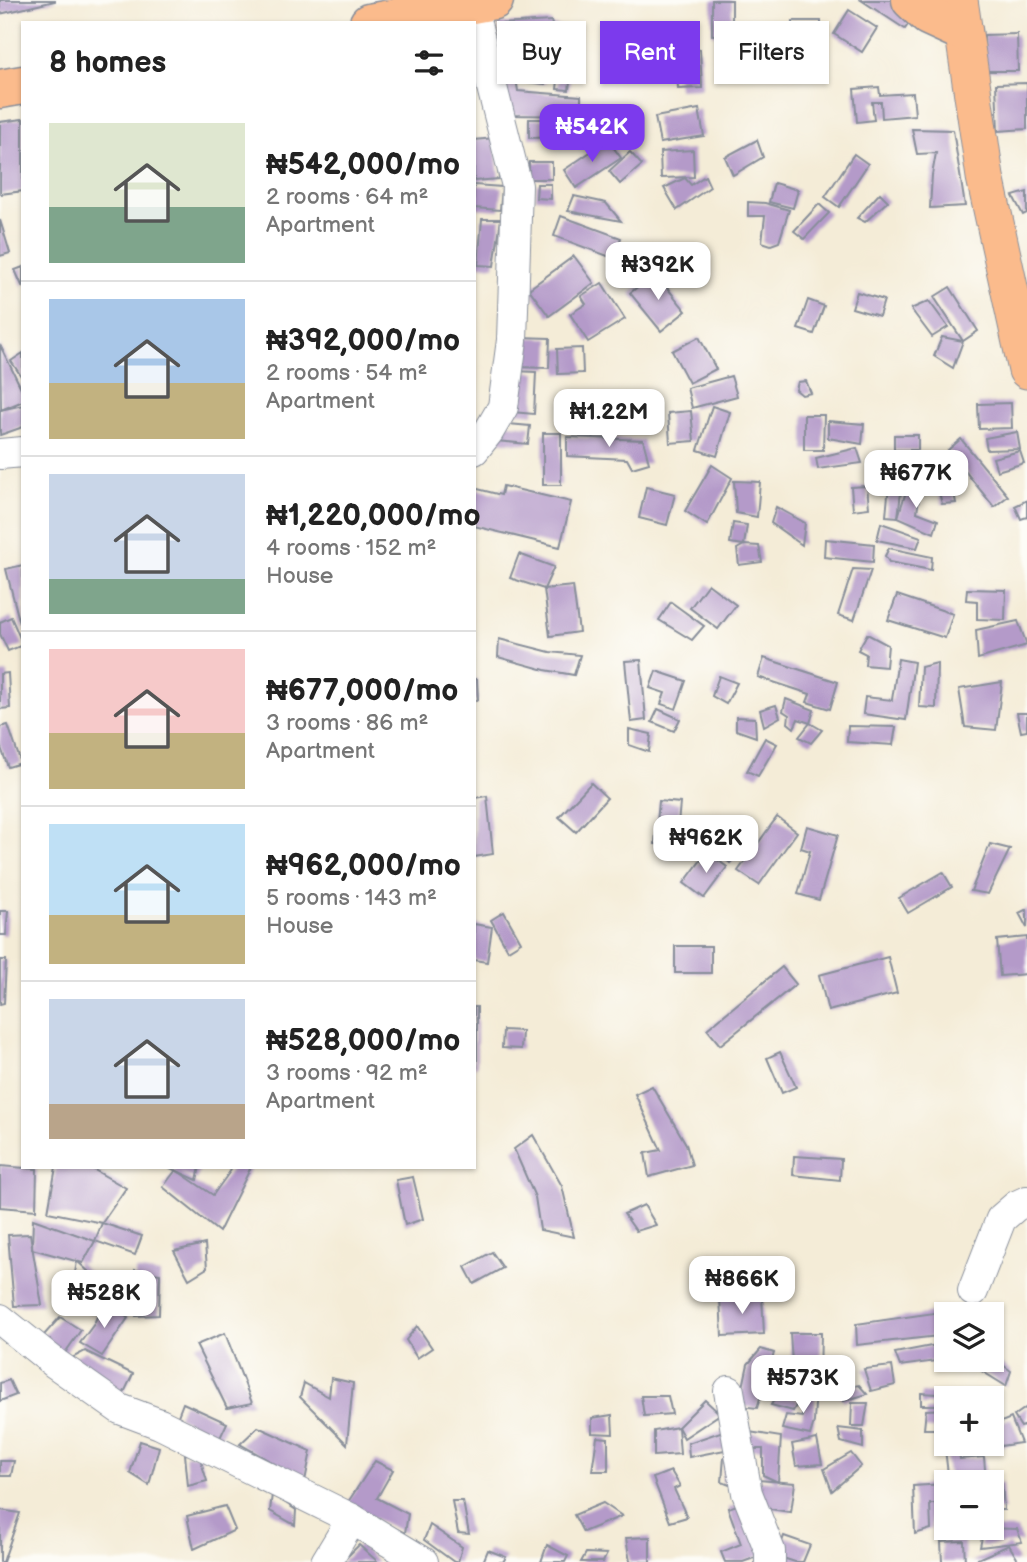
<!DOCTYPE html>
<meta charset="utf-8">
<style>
body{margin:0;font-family:"Balsamiq Sans",sans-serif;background:#f2f2f2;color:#222;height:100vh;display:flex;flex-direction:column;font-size:26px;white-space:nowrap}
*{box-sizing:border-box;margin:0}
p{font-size:23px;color:#767676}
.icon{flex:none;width:38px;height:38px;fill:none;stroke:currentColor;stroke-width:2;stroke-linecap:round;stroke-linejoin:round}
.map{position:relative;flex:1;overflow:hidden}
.drawer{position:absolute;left:21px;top:21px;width:455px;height:1148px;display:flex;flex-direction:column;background:#fff;border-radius:0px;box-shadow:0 2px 5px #0004}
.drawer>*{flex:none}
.top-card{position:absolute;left:497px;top:21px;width:424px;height:63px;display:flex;gap:14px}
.tools{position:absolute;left:934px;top:1302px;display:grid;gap:14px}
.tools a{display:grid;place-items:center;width:70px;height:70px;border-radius:0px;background:#fff;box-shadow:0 2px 5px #0004;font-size:35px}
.price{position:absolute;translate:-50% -60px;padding:0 16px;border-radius:14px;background:#fff;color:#222;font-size:23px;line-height:46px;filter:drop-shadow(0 2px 4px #0008)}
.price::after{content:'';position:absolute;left:50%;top:42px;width:21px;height:16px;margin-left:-10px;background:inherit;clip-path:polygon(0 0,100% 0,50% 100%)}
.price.current{background:#7c3aed;color:#fff}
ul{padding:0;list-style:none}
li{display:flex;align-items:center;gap:21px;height:175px;padding:0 28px}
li+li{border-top:2px solid #e0e0e0}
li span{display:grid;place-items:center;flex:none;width:196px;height:140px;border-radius:0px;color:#555}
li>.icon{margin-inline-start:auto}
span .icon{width:84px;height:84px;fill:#fffc;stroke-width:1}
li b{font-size:30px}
h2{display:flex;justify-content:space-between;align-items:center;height:84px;padding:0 28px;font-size:30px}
.chip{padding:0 24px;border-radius:0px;background:#fff;box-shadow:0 2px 5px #0004;font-size:24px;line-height:63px}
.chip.current{background:#7c3aed;color:#fff}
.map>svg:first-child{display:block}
</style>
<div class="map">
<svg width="1027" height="1562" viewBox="0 0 1027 1562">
<rect width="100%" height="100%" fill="#fdfcf7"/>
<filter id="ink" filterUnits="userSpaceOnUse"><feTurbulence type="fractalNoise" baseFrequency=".0143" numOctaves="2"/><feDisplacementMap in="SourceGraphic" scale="14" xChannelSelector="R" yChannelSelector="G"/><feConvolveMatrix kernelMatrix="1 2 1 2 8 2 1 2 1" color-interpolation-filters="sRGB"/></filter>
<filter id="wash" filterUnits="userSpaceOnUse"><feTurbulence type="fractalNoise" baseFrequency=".00686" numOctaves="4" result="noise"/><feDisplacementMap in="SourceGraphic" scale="28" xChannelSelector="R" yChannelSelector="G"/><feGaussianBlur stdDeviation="1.57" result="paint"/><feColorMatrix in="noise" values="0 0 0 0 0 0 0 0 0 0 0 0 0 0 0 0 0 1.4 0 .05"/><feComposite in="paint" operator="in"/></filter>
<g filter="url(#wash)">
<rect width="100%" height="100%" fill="#f4ecd7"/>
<g id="blocks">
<g fill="#b49ac9">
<polygon points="0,0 55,0 55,1 0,14"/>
<polygon points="712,0 732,0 732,34 712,35"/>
<polygon points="861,0 890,0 914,16 905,29"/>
<polygon points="849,10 877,28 862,52 834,34"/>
<polygon points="551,21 552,25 576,28 569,90 557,89 563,39 552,37 553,62 524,63 550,65 545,84 518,81 521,64 502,65 499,24"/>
<polygon points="793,21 821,21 822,76 794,77"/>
<polygon points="1017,34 1018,71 985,71 984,35"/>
<polygon points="700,49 702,88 678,89 676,51"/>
<polygon points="501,72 515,72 518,91 581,96 581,116 509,115"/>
<polygon points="1027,83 1027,129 998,131 996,84"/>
<polygon points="879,87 880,95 913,93 915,115 882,118 881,102 872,102 874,120 857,122 854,89"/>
<polygon points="699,109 704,136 660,143 655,117"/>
<polygon points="23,119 23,191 0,194 0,122"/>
<polygon points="529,119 568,119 568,137 529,138"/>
<polygon points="912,129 953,130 965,206 930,208 932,175 936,153 917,154"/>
<polygon points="495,138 499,179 474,181 474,140"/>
<polygon points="608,140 621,158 576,188 564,170"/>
<polygon points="757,140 763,157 733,175 725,157"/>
<polygon points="693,150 694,177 661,178 660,152"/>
<polygon points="630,152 642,165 620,184 609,171"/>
<polygon points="854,154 868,164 839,207 825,197"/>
<rect x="529" y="162" width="23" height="17"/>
<polygon points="705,176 710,187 677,210 664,188 685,178 691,185"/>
<polygon points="774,183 798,190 793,208 769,202"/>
<polygon points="537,184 551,184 551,199 536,198"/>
<polygon points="474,185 502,187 500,210 474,208"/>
<polygon points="1027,192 1027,213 1023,215 1013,196"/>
<polygon points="880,193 888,201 865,222 857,218"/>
<polygon points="574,196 606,203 621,221 568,211"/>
<polygon points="748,202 765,203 789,210 779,242 771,245 762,242 765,216 748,216"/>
<polygon points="819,204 829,213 804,239 794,231"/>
<polygon points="561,216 621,238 613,258 554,236"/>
<polygon points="482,219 501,219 494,266 478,265"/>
<polygon points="0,220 10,253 0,256"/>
<polygon points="574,256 594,283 549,316 529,289"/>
<polygon points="23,267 23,288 15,270"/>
<polygon points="655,273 686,311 661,331 630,293"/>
<polygon points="602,283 625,319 588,342 570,314 586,304 581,296"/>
<polygon points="950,287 978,331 963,341 934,297"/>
<polygon points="857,292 884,300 879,316 852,308"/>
<polygon points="808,300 824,306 814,334 798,329"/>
<polygon points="929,301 948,327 932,337 911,309"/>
<polygon points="518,337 550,338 549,368 517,367"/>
<polygon points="699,337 716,369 689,383 672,351"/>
<polygon points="942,337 963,341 953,368 934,356"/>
<polygon points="0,345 23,392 23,401 1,410"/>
<polygon points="582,348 583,373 558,374 557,349"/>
<polygon points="23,353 23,379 11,361"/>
<polygon points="514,371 536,372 534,414 512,412"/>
<polygon points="731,376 737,396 692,408 687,388"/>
<polygon points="806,381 811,393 802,395 796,390 798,382"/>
<polygon points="1011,403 1012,428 979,429 978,404"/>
<polygon points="23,405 23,427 0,435 0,410"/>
<polygon points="712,406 730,412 717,456 698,450"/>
<polygon points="691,411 694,441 670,443 668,413"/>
<polygon points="804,415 824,415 823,450 804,450"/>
<polygon points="828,421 864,424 862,444 828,438"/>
<polygon points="498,423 530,426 528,444 496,441"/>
<polygon points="1017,432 1020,449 987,450 985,438"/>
<rect x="543" y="433" width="18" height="52"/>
<rect x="894" y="435" width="24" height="15"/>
<polygon points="567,437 643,440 649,463 632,468 627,459 567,456"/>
<polygon points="961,439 1008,496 994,507 948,450"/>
<polygon points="857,448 862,463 818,469 816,458"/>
<polygon points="1020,451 1024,463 997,471 993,458"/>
<polygon points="920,453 952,462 948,477 916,468"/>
<polygon points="712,465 732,478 707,525 685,511"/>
<polygon points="890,474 903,475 898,517 886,516"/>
<polygon points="951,478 956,503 942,504 936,481"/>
<polygon points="734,481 760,482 757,517 736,513"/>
<polygon points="909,482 921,486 917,512 938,520 934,533 898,517"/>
<polygon points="503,486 571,502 560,547 474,526 474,488 501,495"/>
<polygon points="867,486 869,508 853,510 851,487"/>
<polygon points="646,487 675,494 667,525 639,518"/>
<polygon points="1027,500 1027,517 1021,519 1015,506"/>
<polygon points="776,507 805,523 802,545 771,523"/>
<polygon points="733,523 747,525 744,545 730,543"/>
<polygon points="881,523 921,537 917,548 877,540"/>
<polygon points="825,539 874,544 873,562 824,557"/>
<polygon points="744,545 759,546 762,562 739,565 737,549"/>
<polygon points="889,548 932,557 931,570 889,562 885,556"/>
<polygon points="519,554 554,567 544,589 510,578"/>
<polygon points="23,565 23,632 22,632 6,569"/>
<polygon points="853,569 871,570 854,620 838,615"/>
<polygon points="708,584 736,605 718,629 690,608"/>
<polygon points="573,586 579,632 550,636 544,589"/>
<polygon points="967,589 1006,590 1005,620 977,619 977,601 966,600"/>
<polygon points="897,595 953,614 945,638 888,620"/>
<polygon points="671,602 704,626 692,640 659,620"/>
<polygon points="11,617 23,645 8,651 0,634 0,622"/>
<polygon points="1018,621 1027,645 978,659 976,630"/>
<polygon points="867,634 888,645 886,667 865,665 866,654 858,650"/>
<polygon points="499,639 550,652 580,655 574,675 545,670 498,657"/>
<polygon points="764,658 838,682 830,709 807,702 810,694 758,677"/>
<polygon points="898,659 914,662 906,720 863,714 865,697 892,700"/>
<polygon points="641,660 646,720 631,722 625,661"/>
<polygon points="937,663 936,708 919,707 921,667"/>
<polygon points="656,671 686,681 676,709 661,704 665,693 650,688"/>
<polygon points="8,673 10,708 0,709 0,674"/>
<polygon points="719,676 737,683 726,704 712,696"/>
<polygon points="474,679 477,679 478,700 474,701"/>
<polygon points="1002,682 996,730 965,727 959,689"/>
<polygon points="786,699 814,710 810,723 798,719 794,728 788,723 789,715 783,711"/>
<polygon points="776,705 780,717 764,726 760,710"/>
<polygon points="658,709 680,719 674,731 652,722"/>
<polygon points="1017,713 1027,713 1027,731 1021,732"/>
<polygon points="736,717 755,718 756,737 736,730"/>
<polygon points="810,723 822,730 811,743 799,737"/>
<polygon points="8,725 21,763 8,767 0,745 0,727"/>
<polygon points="848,726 896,727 893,745 847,742"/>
<polygon points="629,729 651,734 649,752 629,745"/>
<polygon points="765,738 777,744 758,776 747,771"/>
<polygon points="591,783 607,798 576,832 559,817"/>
<polygon points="487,796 493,854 474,857 474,798"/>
<polygon points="659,801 680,803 676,845 655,844"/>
<polygon points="777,817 797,832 759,885 738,871"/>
<polygon points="735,826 751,839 730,863 715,850"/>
<polygon points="807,826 838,835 819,900 798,894 810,851 801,848"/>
<polygon points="990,844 1010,849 988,894 971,891"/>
<polygon points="707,852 727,867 704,898 684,883"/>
<polygon points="943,872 952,887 908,913 899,898"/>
<polygon points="1027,909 1027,928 1019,913"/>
<polygon points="0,911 8,911 6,935 0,935"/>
<polygon points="504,912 521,942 508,950 491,920"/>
<polygon points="474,924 492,927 487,962 474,960"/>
<polygon points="1027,937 1027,974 1000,976 997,940"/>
<rect x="675" y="946" width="36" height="27"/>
<polygon points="888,957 897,993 828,1011 819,975"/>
<polygon points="0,960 6,960 4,1003 0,1004"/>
<polygon points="782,967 796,984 720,1045 707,1029"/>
<rect x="474" y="1007" width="3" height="60"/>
<polygon points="503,1030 522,1031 521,1049 502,1048"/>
<polygon points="780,1052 796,1087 782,1093 767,1058"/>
<polygon points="652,1086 686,1144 692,1165 649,1177 645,1153 661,1150 635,1094"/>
<polygon points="533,1135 562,1186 574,1237 540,1230 535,1197 514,1149"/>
<polygon points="794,1156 841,1159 840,1180 793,1175"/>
<polygon points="0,1166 37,1169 36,1210 0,1207"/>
<polygon points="56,1167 89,1167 126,1188 102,1223 48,1212"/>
<polygon points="168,1167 200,1167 197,1180"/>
<polygon points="227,1167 251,1167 219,1232 163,1187 176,1170 213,1195 231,1170"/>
<polygon points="413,1177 423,1219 405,1225 396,1180"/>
<polygon points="644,1205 656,1225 636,1231 624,1214"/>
<polygon points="33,1219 95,1241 83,1263 32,1249"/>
<polygon points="102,1223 142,1236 135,1255 95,1241"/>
<polygon points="30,1234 42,1305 14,1306 8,1235"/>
<polygon points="205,1244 207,1268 189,1279 174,1251"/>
<polygon points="492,1252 503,1268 474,1284 465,1267"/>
<polygon points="77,1261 102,1284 91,1312 64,1301 73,1286"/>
<polygon points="135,1270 160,1274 159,1315 136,1316"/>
<polygon points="762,1295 764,1334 722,1336 720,1297"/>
<polygon points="103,1302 128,1318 102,1356 80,1343 94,1324"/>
<polygon points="969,1308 972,1314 947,1314 947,1335 857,1345 856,1324"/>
<polygon points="60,1317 81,1330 60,1360 36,1344"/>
<polygon points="417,1326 432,1348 417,1358 406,1340"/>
<polygon points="225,1333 252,1403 227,1408 196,1345"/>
<polygon points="790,1333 821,1333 820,1376 776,1388 772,1371 792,1363"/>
<polygon points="947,1343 947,1360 992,1360 992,1357 1011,1371 1006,1386 975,1367 943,1360 900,1366 895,1353"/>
<polygon points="761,1349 774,1353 757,1408 739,1406 748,1364"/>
<polygon points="85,1351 133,1374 119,1403 70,1359"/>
<polygon points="892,1366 895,1385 871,1391 864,1369"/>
<polygon points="331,1378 353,1383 347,1444 300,1397 304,1383 329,1397"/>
<polygon points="9,1380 16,1395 0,1401 0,1383"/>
<polygon points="808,1385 816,1385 814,1422 810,1435 782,1429 786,1415 802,1417"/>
<polygon points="859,1385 867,1394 844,1401 836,1390"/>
<polygon points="921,1393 938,1394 939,1405 921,1405"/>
<polygon points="777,1395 799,1400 793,1411 771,1405"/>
<polygon points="641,1396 668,1396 672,1414 644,1416"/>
<polygon points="705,1400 720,1414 684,1438 678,1427"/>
<polygon points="183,1403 227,1423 219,1440 178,1416"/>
<polygon points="852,1403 868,1403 864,1426 851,1426"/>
<polygon points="1027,1407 1027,1425 1021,1427 1014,1416"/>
<polygon points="947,1409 947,1429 924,1429 926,1410"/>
<polygon points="612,1415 613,1434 592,1433 592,1418"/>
<polygon points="1011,1418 1021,1443 1000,1446 996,1424"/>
<polygon points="258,1427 311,1451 305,1481 240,1444"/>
<polygon points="678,1427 680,1454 654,1456 654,1431"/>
<polygon points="732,1428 735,1448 689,1457 688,1443"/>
<polygon points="838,1428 863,1431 863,1448 841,1442"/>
<polygon points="749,1432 781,1437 778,1482 763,1475 763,1449 746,1449"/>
<polygon points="943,1433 947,1433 947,1444 958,1444 960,1459 984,1457 986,1482 949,1482"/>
<polygon points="597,1437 608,1438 608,1471 592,1471"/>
<polygon points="817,1439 822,1464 796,1466 792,1444"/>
<polygon points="140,1441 159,1447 149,1485 130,1473"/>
<polygon points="851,1453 861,1466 832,1491 824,1469"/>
<polygon points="185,1454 199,1455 207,1481 188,1486"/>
<polygon points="724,1457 739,1457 735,1487 722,1482"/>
<polygon points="0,1461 14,1461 11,1476 0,1476"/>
<polygon points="375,1461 393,1470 377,1498 408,1514 405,1533 346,1505"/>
<polygon points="671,1471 680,1486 674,1489 687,1517 670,1522 653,1478"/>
<polygon points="758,1480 795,1483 791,1512 756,1507"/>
<polygon points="1002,1483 1004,1510 992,1510 992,1484"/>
<polygon points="944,1484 947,1504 930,1504 931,1529 915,1534 913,1486"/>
<polygon points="272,1494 296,1510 295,1525 270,1511"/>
<polygon points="452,1501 463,1501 469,1534 458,1533"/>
<polygon points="746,1502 765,1554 743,1562 725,1562 721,1552 741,1544 728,1508"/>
<polygon points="603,1503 622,1516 583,1532 574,1515"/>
<polygon points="225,1506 235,1530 194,1549 187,1516"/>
<polygon points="0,1510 20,1513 3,1562 0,1562"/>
<polygon points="430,1525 462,1547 458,1562 454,1562 424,1540"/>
<polygon points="984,1528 1017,1529 1022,1542 980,1547"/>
<polygon points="784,1536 810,1545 803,1562 795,1562 777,1556"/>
<polygon points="650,1537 650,1562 630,1562 626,1538"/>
<polygon points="964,1541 965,1562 942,1562 941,1542"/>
<polygon points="359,1545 378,1562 342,1562"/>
<polygon points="547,1545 568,1556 565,1562 541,1562"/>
<polygon points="1009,1545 1018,1560 1015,1562 971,1562"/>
<polygon points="488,1550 506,1557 503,1562 483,1562"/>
<polygon points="586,1553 607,1554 603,1562 581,1562"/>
</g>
</g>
</g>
<g filter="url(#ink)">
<use href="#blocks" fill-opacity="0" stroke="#888e9a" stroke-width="2"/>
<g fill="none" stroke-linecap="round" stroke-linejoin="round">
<g stroke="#888e9a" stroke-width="32">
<g id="minor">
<polyline points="471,4 517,186 512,340 503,407 489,431 474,450"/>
<polyline points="0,454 23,452"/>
<polyline points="973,1291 1001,1219 1016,1206 1027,1201"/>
<polyline points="0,1319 56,1364 120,1409 160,1424 352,1519 423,1562"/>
<polyline points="729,1391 747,1493 770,1551 770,1562"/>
<polyline points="326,1562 352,1519"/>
</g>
</g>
<g stroke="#888e9a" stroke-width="39">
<polyline id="major" points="959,0 985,177 1027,370"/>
</g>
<g stroke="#888e9a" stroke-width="41">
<g id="highway">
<polyline points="911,0 928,16 963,32"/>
<polyline points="369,23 494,0"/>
<polyline points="0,89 23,85"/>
</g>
</g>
<use href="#minor" stroke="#fff" stroke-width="30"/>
<use href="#major" stroke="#fbbb8c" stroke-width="37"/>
<use href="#highway" stroke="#fbbb8c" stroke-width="38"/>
</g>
</g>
</svg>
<div class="tools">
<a><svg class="icon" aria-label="layers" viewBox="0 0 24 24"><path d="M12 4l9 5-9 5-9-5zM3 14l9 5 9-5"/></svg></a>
<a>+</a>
<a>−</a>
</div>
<b class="price current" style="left:592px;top:164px">₦542K</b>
<b class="price" style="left:658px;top:302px">₦392K</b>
<b class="price" style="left:609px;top:449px">₦1.22M</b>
<b class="price" style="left:916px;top:510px">₦677K</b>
<b class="price" style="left:706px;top:875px">₦962K</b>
<b class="price" style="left:742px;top:1316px">₦866K</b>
<b class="price" style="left:104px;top:1330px">₦528K</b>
<b class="price" style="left:803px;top:1415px">₦573K</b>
<div class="top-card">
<a class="chip">Buy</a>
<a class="chip current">Rent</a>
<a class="chip">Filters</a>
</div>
<section class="drawer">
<h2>8 homes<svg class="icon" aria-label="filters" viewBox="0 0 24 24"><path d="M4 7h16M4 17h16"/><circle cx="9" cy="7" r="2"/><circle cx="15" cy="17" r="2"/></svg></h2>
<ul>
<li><span style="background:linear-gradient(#dfe7d0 60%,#7fa58c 0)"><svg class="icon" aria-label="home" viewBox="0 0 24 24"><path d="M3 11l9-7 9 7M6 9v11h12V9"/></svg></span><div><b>₦542,000/mo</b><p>2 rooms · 64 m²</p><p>Apartment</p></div></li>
<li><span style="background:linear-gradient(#a9c7e8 60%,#c2b280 0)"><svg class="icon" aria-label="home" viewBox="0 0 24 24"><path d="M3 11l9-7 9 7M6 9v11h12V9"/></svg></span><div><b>₦392,000/mo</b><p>2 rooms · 54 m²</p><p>Apartment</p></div></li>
<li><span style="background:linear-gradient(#c9d6e8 75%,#7fa58c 0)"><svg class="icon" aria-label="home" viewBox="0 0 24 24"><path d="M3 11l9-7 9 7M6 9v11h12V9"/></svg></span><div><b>₦1,220,000/mo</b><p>4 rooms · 152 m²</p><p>House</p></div></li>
<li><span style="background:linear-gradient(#f6c9c9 60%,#c2b280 0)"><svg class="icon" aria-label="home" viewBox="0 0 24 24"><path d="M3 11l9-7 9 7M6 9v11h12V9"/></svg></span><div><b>₦677,000/mo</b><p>3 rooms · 86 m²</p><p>Apartment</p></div></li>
<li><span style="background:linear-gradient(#bfe0f5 65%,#c2b280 0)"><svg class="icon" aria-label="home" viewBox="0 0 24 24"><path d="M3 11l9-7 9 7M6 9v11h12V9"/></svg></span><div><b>₦962,000/mo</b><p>5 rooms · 143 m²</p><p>House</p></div></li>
<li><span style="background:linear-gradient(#c9d6e8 75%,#b9a48a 0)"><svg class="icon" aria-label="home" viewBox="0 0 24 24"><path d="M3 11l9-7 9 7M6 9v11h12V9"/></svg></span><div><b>₦528,000/mo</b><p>3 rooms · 92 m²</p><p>Apartment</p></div></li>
</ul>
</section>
</div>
